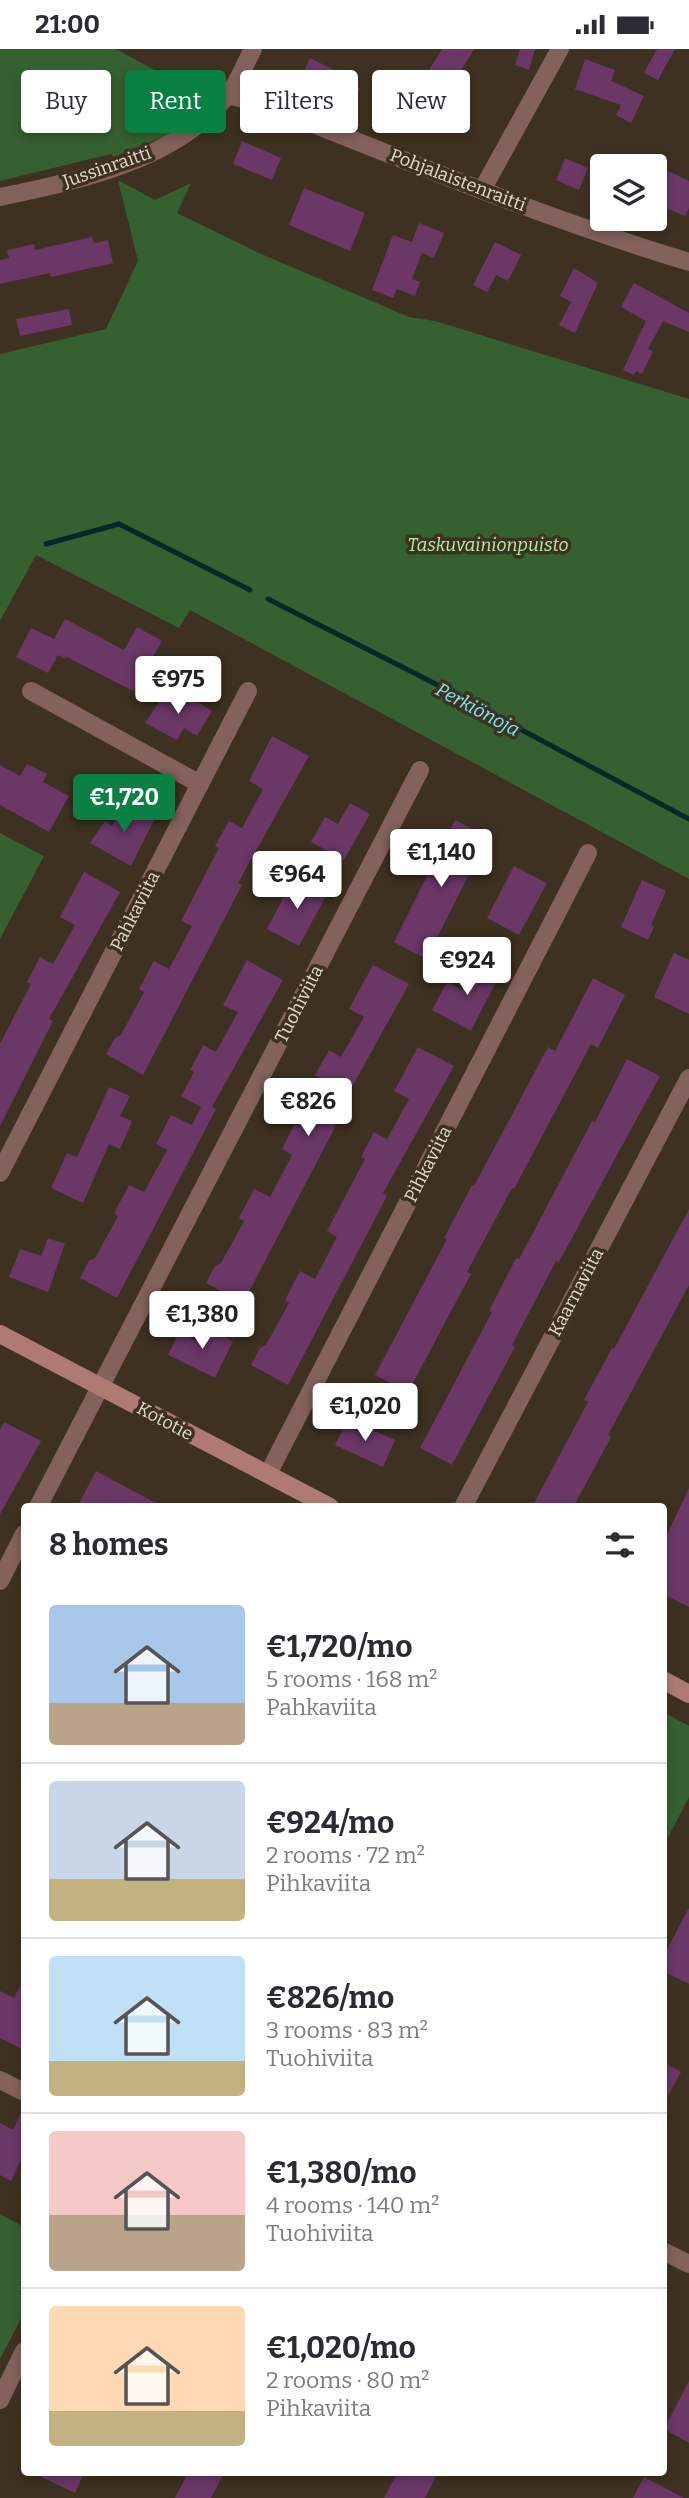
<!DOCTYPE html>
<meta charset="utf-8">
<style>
body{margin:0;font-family:Bitter,serif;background:#f7f7f7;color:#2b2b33;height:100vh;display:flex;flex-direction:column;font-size:26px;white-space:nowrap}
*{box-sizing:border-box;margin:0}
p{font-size:23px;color:#7c7c81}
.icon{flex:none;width:38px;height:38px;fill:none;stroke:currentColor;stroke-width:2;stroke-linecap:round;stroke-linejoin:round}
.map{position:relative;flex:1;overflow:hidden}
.side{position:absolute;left:21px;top:1454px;width:646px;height:973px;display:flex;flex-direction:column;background:#fff;border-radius:7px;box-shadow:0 4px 10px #0003}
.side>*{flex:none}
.top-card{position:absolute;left:21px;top:21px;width:648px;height:63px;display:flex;gap:14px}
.fabs{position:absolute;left:590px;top:105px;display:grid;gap:14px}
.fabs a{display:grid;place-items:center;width:77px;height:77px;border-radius:7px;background:#fff;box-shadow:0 4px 10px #0003;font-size:35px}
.price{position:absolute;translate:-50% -60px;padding:0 16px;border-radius:7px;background:#fff;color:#222;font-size:23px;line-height:46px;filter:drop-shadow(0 2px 4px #0008)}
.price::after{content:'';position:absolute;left:50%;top:42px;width:21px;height:16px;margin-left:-10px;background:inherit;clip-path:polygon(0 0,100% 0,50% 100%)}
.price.on{background:#0b8043;color:#fff}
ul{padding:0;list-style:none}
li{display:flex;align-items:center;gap:21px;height:175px;padding:0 28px}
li+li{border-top:2px solid #e1e1e2}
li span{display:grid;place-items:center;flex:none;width:196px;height:140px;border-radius:7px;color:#555}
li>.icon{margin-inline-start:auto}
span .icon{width:84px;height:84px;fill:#fffc;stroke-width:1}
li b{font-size:30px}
h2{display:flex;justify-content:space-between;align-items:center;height:84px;padding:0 28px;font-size:30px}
.chip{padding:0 24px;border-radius:7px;background:#fff;box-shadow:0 4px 10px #0003;font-size:24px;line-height:63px}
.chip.on{background:#0b8043;color:#fff}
.status{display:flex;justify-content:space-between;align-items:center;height:49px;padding:0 35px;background:#fff;direction:ltr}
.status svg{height:19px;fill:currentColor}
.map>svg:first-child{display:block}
</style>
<div class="status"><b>21:00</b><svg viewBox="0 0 49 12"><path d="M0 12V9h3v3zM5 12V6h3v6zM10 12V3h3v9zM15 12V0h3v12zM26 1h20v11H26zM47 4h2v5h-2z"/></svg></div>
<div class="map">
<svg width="689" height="2449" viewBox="0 0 689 2449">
<rect width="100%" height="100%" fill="#3e3121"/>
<g fill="#35602f">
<polygon points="0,0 116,0 200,46 201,67 170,85 114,108 111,105 0,132"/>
<polygon points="118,131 155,151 191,134 177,164 259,204 409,268 435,272 689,350 689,830 190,561 179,579 36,506 0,572 0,305 106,280 138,212"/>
<polygon points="0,784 44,807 0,890"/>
<polygon points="663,1663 689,1677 689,1748 663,1798"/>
<polygon points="0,2165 24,2178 24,2264 0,2310"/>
</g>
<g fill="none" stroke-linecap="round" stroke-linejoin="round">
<g stroke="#05282c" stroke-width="5">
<polyline points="46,495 119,475 250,541"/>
<polyline points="268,550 426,630 689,770"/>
</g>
</g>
<g fill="#6a3767">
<polygon points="442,0 474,0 446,45 423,31"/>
<polygon points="520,0 535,0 529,21 515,16"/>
<polygon points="657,0 675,0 658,31 644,24"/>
<polygon points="310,9 350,29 348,33 360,39 347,64 317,49 325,35 303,24"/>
<polygon points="585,10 615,21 611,32 644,47 631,74 616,66 621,56 575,40"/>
<polygon points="242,92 281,109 272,131 233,115"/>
<polygon points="565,109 588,119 579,141 556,131"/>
<polygon points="668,122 689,132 689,159 685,167 654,154"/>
<polygon points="304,139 365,164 350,202 289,176"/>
<polygon points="419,174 444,184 434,209 422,204 412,230 420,233 415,247 397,240 393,249 372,241 393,186 412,193"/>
<polygon points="92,188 94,194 108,191 113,214 51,228 50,224 0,235 0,211 9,209 7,201 34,195 35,201"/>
<polygon points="495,193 521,206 508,232 496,226 487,243 473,236"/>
<polygon points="574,219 598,234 575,284 559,276 571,253 560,247"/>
<polygon points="634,234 689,264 689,283 663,272 648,300 653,302 642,325 636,322 634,326 623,321 646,272 621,258"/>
<polygon points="69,260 72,276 20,287 16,270"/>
<polygon points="65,570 124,601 137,578 162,592 133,642 67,608 65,610 58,606 48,624 16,608 31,579 54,590"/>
<polygon points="166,643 187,655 191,649 212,662 197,687 184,679 177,691 145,674"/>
<polygon points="272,687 309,707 238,834 242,836 143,1026 106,1005 115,989 121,986 144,943 139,940 154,912 169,920 192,877 181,872 219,799 215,797 229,772 242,779 263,740 249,732"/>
<polygon points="27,715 47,725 43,733 69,747 49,783 0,756 0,716 20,727"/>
<polygon points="126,753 155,769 131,817 90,794 105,772 112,777"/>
<polygon points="350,754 370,765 344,811 311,793 325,768 338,775"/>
<polygon points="455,771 488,788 426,910 394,893"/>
<polygon points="514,817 547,834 519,886 487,869"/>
<polygon points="84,823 120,843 49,970 53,972 0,1077 0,995 31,935 27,933 40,908 53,915 75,876 60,868"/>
<polygon points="294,828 327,845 299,897 267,880"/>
<polygon points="642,831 666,842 651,876 654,878 648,891 621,878"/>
<polygon points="674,904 689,911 689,965 654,948"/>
<polygon points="247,911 283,931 212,1058 216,1060 117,1249 80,1229 89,1212 95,1209 118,1167 114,1164 129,1136 144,1143 167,1101 156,1095 171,1066 192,1076 201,1058 181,1047 194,1023 190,1021 203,996 216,1003 238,963 223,956"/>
<polygon points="477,913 500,925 471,982 432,961 447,933 462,941"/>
<polygon points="373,916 409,935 338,1063 342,1065 243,1254 206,1234 215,1217 221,1214 244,1172 239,1169 254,1140 270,1148 292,1106 282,1100 319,1028 315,1026 329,1001 341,1008 364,968 349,960"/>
<polygon points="593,929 625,946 598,999 591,995 514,1140 512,1139 467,1223 471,1225 408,1343 375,1326 447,1190 444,1189 472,1136 474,1137 548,998 555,1002"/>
<polygon points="418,998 454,1017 383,1144 387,1147 288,1336 251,1316 260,1299 266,1296 289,1254 285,1251 300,1222 315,1230 337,1188 327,1182 365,1110 361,1108 374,1083 387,1090 409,1050 394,1042"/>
<polygon points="627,1010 660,1027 559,1213 556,1212 512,1296 515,1298 452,1416 420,1399 492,1263 489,1262 516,1209 519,1210 592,1072 595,1073"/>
<polygon points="109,1038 130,1047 120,1067 132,1072 120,1100 109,1095 83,1154 51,1139 67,1104 77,1108"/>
<polygon points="689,1160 689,1236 608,1386 611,1388 583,1440 573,1458 532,1458 588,1353 584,1351 612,1299 614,1300"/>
<polygon points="48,1189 65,1195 48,1243 9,1228 20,1200 41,1207"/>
<polygon points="203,1278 233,1292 215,1329 168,1306 179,1283 197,1292"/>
<polygon points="348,1370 395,1391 383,1418 335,1396"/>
<polygon points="4,1373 41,1392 0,1465 0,1381"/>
<polygon points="96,1422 163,1458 77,1458"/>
<polygon points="689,1439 689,1558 663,1545 663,1494"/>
<polygon points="689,1859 689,1935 663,1922 663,1908"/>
<polygon points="24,1930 24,2001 0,1989 0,1942 14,1949"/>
<polygon points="663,2013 681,2023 663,2056"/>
<polygon points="24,2057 24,2104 11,2132 0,2126 0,2074 13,2081"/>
<polygon points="689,2332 689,2394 664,2380"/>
<polygon points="33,2424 84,2424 75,2444"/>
<polygon points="188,2424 224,2424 211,2449 175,2449"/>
<polygon points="397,2424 438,2424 425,2449 384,2449"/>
<polygon points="644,2428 684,2449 633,2449"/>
</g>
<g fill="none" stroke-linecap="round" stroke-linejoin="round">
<g stroke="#83615c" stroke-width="18">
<path d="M228 46 260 54C402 110 543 169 689 213"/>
<polyline points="482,141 560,0"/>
<path d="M0 148C77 132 176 112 227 47 238 34 245 15 253 0"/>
<polyline points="200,735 248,642"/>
<polyline points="0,1124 200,735 31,642"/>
<polyline points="268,1425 588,804"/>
<polyline points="38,1458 420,721"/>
<polyline points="463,1458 689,1029"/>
<polyline points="0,1532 24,1485"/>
<polyline points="0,2031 24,2043"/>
<polyline points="663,2202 689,2215"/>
<polyline points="0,2351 24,2302"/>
</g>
<g stroke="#ae7a73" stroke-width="18">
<polyline points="0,1285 330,1458"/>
<polyline points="663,1631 689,1645"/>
</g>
</g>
<g text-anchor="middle" stroke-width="7" stroke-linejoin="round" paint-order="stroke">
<g font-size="18" fill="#e3dad0" stroke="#3e3121">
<text transform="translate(107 118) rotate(-19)" y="6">Jussinraitti</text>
<text transform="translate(458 131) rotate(21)" y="6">Pohjalaistenraitti</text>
<text transform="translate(135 862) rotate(-63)" y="6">Pahkaviita</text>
<text transform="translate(299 955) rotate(-63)" y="6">Tuohiviita</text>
<text transform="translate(428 1115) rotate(-63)" y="6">Pihkaviita</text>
<text transform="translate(576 1243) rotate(-62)" y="6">Kaarnaviita</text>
<text transform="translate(165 1372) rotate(28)" y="6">Kototie</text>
</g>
<g font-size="18" font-style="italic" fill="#aef3a3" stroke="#3e3121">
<text x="488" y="502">Taskuvainionpuisto</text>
</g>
<g font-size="19" font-style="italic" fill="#7ceaf8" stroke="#3e3121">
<text transform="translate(478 660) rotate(28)" y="7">Perkiönoja</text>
</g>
</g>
</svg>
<div class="fabs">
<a><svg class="icon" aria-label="layers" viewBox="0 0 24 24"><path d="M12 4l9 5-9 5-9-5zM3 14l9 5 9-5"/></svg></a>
</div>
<b class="price" style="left:178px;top:667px">€975</b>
<b class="price on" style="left:124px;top:785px">€1,720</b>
<b class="price" style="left:441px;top:840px">€1,140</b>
<b class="price" style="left:297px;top:862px">€964</b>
<b class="price" style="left:467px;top:948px">€924</b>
<b class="price" style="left:308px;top:1089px">€826</b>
<b class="price" style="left:202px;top:1302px">€1,380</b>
<b class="price" style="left:365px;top:1394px">€1,020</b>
<div class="top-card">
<a class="chip">Buy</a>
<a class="chip on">Rent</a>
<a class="chip">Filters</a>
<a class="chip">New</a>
</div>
<section class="side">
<h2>8 homes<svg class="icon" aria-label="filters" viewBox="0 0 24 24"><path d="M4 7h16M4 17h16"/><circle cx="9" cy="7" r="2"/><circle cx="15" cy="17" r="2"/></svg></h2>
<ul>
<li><span style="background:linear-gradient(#a9c7e8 70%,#b9a48a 0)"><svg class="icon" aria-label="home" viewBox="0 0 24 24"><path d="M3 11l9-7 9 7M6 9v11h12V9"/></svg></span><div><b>€1,720/mo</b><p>5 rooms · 168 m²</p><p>Pahkaviita</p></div></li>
<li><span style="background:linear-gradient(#c9d6e8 70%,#c2b280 0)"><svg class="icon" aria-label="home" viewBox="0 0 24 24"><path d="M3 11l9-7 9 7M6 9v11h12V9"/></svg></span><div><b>€924/mo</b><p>2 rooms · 72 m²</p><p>Pihkaviita</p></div></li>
<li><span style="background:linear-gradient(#bfe0f5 75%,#c2b280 0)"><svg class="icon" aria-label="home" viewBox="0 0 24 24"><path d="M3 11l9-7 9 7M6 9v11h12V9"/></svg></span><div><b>€826/mo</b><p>3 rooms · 83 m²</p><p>Tuohiviita</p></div></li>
<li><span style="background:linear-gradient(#f6c9c9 60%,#b9a48a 0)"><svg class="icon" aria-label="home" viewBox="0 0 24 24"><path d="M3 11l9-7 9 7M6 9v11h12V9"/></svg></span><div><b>€1,380/mo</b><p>4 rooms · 140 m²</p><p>Tuohiviita</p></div></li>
<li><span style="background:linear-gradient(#ffd9b3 75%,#c2b280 0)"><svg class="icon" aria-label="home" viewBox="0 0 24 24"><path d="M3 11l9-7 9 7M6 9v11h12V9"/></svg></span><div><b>€1,020/mo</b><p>2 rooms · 80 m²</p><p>Pihkaviita</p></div></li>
</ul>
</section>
</div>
